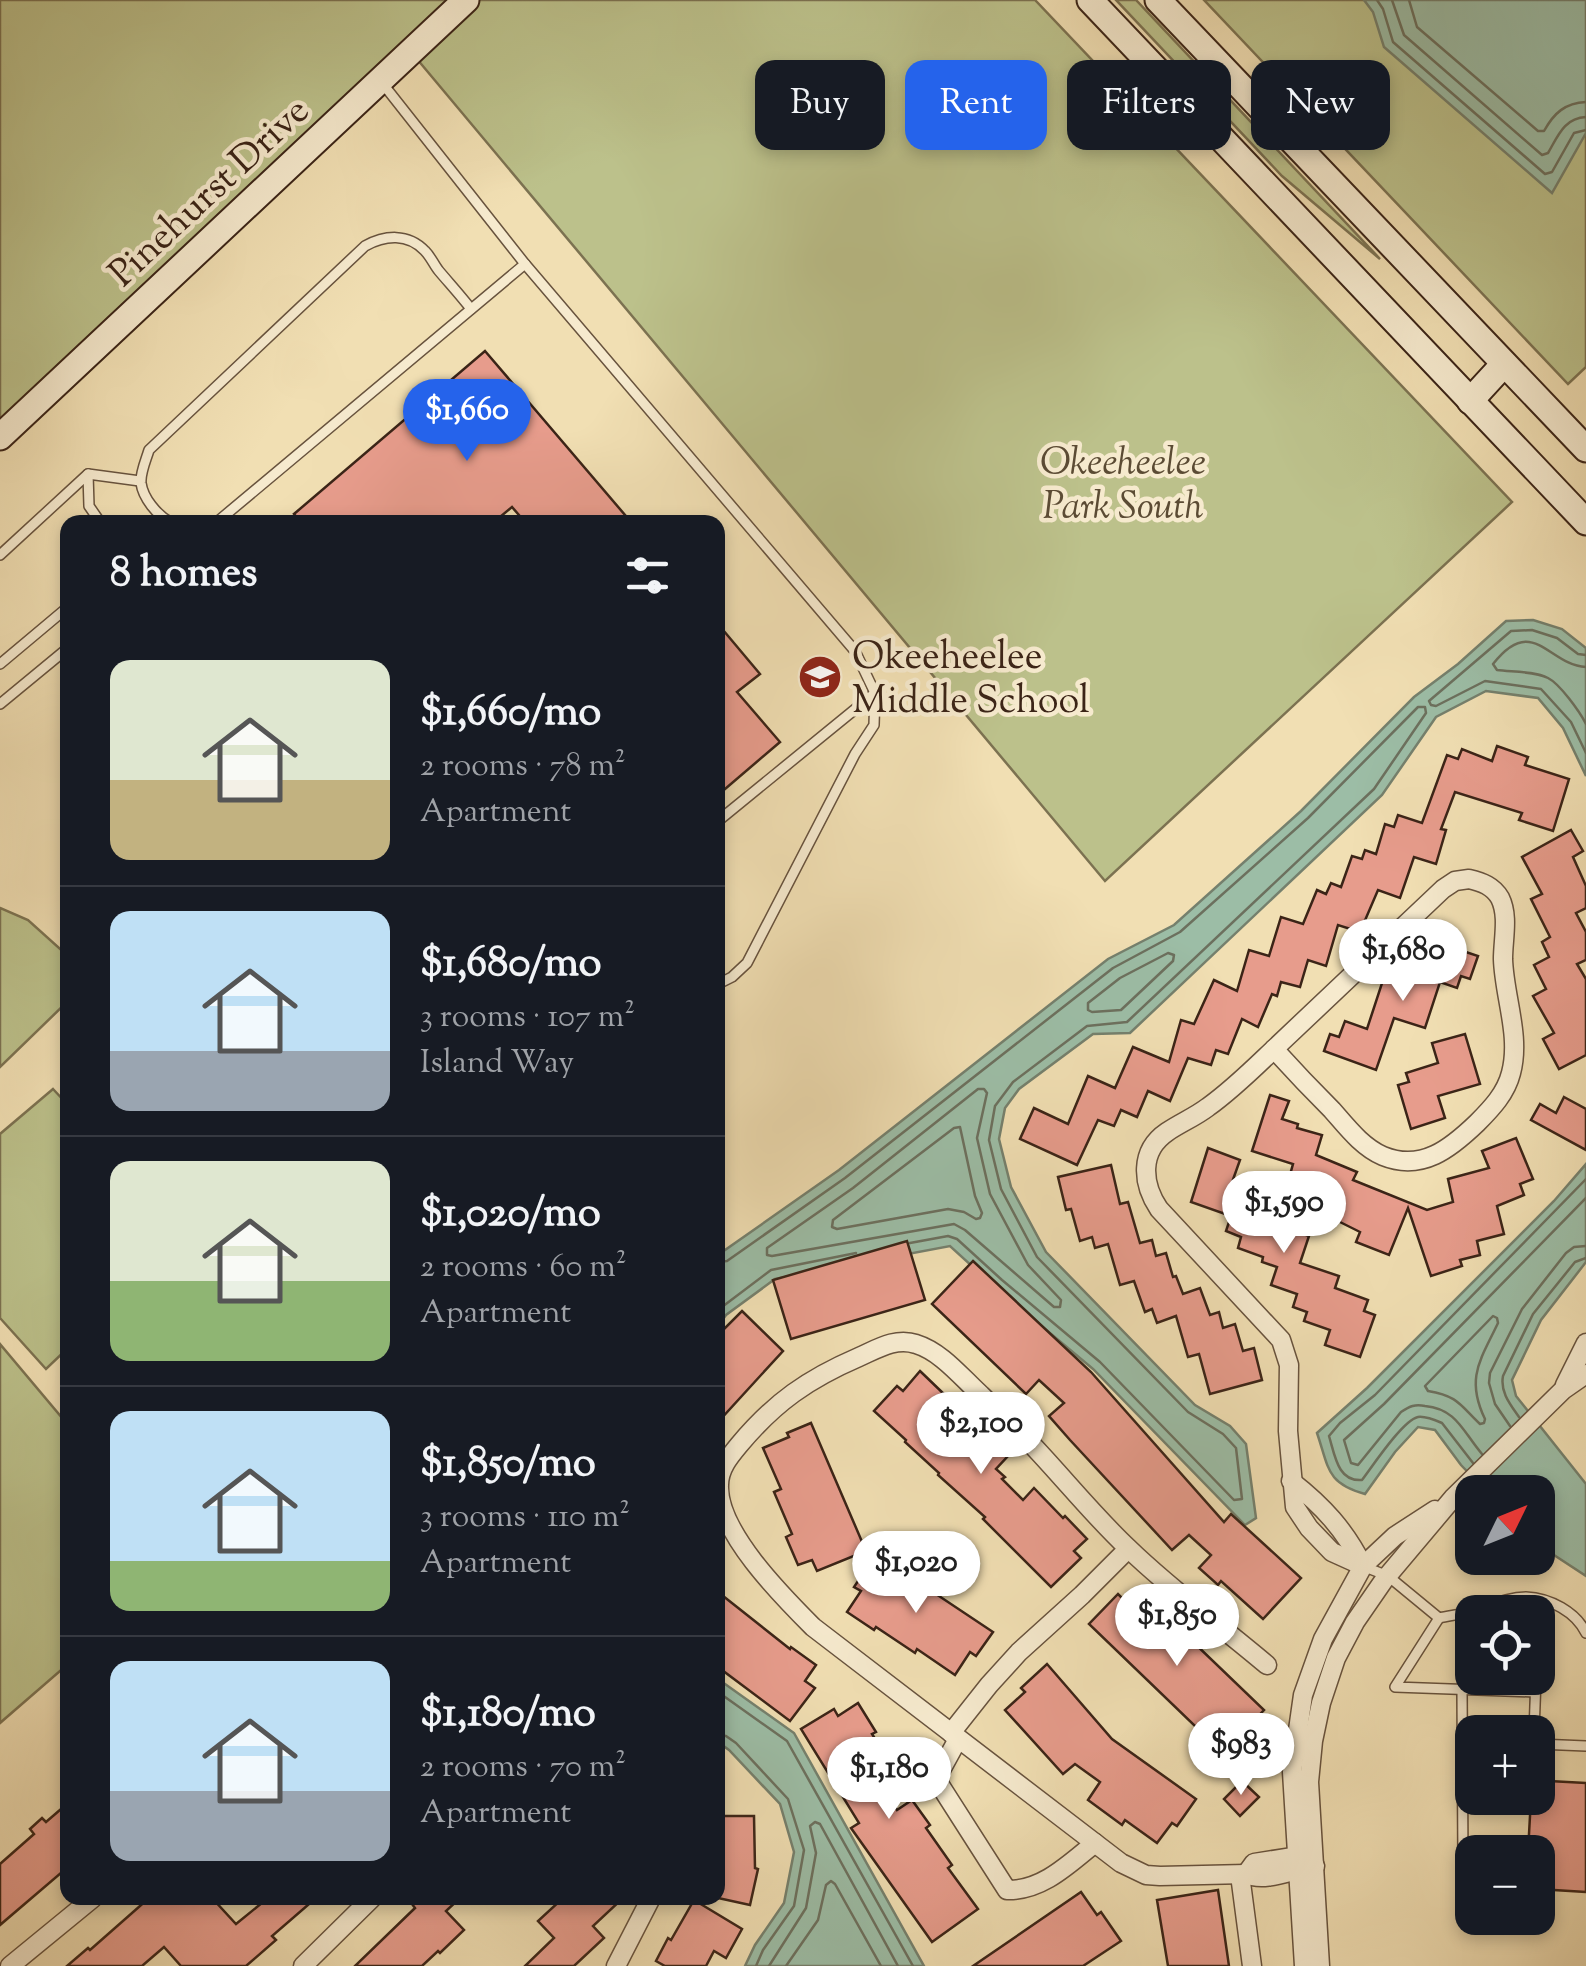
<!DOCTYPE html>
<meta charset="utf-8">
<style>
body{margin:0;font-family:"Sorts Mill Goudy",serif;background:#242831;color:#f1f3f6;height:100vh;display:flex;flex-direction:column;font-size:38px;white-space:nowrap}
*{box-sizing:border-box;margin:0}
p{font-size:32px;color:#9ea1a6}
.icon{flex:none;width:55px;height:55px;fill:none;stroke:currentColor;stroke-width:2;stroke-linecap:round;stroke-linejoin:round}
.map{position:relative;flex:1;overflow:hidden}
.panel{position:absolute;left:60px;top:515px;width:665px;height:1390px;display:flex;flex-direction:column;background:#171b24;border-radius:20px;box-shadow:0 5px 15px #0003}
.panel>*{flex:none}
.hud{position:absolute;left:755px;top:60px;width:680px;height:90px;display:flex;gap:20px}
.needle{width:65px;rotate:47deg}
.buttons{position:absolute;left:1455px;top:1475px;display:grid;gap:20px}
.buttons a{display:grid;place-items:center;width:100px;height:100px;border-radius:20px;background:#171b24;box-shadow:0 5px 15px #0003;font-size:50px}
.price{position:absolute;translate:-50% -85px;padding:0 22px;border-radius:35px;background:#fff;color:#222;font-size:32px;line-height:65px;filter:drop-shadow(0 2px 5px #0008)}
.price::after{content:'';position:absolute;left:50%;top:60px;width:30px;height:22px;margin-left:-15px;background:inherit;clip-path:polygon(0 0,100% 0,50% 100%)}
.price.current{background:#2563eb;color:#fff}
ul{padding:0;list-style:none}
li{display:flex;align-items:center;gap:30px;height:250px;padding:0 50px}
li+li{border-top:2px solid #363941}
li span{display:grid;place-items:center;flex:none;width:280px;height:200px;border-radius:20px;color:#555}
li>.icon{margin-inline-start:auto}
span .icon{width:120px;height:120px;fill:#fffc;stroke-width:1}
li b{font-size:42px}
h2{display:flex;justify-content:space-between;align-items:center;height:120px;padding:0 50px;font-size:42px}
.tag{padding:0 35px;border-radius:20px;background:#171b24;box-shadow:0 5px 15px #0003;font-size:35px;line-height:90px}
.tag.current{background:#2563eb;color:#fff}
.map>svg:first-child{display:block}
</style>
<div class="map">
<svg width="1586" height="1966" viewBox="0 0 1586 1966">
<rect width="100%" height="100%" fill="#f1dfb3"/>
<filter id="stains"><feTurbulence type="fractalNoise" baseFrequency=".002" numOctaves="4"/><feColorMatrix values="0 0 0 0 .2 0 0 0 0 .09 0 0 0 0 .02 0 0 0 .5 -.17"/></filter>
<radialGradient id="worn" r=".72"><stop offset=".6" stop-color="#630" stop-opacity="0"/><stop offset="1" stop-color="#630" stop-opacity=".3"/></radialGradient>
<g fill="#bcc18b" stroke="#7c7251" stroke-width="2.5">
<polygon points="0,0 1035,0 1512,502 1105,881 417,59 0,446"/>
<polygon points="1116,0 1136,0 1380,259 1282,176"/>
<polygon points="1204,0 1586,0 1586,367 1568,384"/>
<polygon points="0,908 28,920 68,956 67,1002 0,1067"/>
<polygon points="53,1089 67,1104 68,1348 46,1369 0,1318 0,1134"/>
<polygon points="0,1344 68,1425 67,1665 0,1723"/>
</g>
<g fill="#9cbda6" stroke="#75806d" stroke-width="2.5">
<polygon points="1364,0 1586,0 1586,133 1552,193 1384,47 1373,12"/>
<polygon points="1533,620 1562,629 1586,648 1586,776 1563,728 1538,698 1486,691 1436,717 1382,795 1130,1033 1093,1034 1019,1089 1005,1108 999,1139 1011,1187 1046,1252 1195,1405 1230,1426 1246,1444 1256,1518 1245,1525 1093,1369 996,1288 950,1246 775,1279 726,1315 718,1326 718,1255 839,1170 1108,959 1174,925 1301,811 1414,697 1458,664 1506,621"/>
<path d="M1586 1164V1262L1541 1320 1512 1380 1516 1396 1586 1484V1576L1554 1555 1538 1540V1492H1487L1461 1465 1435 1430 1418 1427 1395 1452 1365 1494C1326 1483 1329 1468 1317 1433L1367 1388 1554 1201Z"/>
<polygon points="718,1679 794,1733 924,1966 745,1966 755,1945 784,1903 794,1852 780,1804 729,1750 718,1742"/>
</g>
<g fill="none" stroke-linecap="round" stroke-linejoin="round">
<g stroke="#6c705e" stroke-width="2.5">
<polyline points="1377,0 1383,9 1393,42 1545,174 1552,172 1574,133 1586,130"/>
<path d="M1392 0 1404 35 1542 155 1548 153C1558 136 1564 118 1586 117"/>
<path d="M1409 0 1417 27 1538 131H1544C1554 113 1565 103 1586 102"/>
<polyline points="1586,655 1578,654 1557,638 1532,630 1511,631 1429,701 1431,705 1436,706 1485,681 1541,689 1571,722 1586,753"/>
<path d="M1586 667C1548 665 1533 613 1493 664L1497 670C1512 672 1534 671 1548 678 1560 684 1580 712 1586 724"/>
<polygon points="1168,953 1174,955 1173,961 1121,1010 1092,1012 1088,1010 1088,1003 1120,978"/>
<polygon points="978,1089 984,1089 987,1093 977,1138 990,1194 1028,1265 1061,1300 1060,1307 1054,1307 965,1230 954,1224 772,1256 767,1255 767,1248 853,1188"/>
<polygon points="960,1127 975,1196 982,1213 980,1218 976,1219 964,1212 948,1209 837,1229 832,1227 833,1220 954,1128"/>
<polyline points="718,1262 727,1261 845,1178 1113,968 1180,932 1308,818 1418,707 1425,707 1426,713 1374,789 1127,1022 1087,1026 1013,1082 995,1106 989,1140 1001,1189 1037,1257 1188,1412 1223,1434 1236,1448 1242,1499 1234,1500 1100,1362 1002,1280 957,1239 948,1236 910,1243"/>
<polyline points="718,1310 771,1270 856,1253"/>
<path d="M1493 1316 1497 1318 1498 1323C1481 1359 1465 1378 1485 1419L1484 1423 1480 1424C1460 1405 1458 1396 1428 1391L1425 1386Z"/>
<path d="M1519 1417C1510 1404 1500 1392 1503 1376L1533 1314 1575 1262 1586 1258"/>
<polyline points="1510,1426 1495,1404 1489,1383 1490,1373 1522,1309 1566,1253 1574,1247 1586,1246"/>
<path d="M1482 1454C1463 1432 1457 1409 1425 1406 1415 1404 1410 1406 1401 1412L1358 1465 1351 1463 1344 1440 1384 1404 1586 1198"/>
<path d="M1473 1463 1442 1423C1435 1420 1425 1416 1418 1417 1403 1420 1372 1467 1362 1480 1338 1482 1335 1456 1329 1436L1340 1423 1375 1395 1586 1179"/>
<polyline points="718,1692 787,1741 913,1966"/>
<polyline points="718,1735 726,1736 736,1743 788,1799 804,1850 794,1906 763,1950 756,1966"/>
<polyline points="769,1966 806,1908 816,1853 810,1826 815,1822 820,1824 898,1966"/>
<polyline points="786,1966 818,1920 826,1885 831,1881 835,1884 881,1966"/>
</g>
</g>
<g fill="#e79c8c" stroke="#3b2417" stroke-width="2.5">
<polygon points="485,351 631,522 525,522 512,507 494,522 301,522 294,514"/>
<polygon points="718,624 760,674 737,692 780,742 718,795"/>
<polygon points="1497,746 1528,757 1525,765 1569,779 1553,831 1519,820 1522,813 1455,792 1441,829 1446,830 1436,864 1414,857 1400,898 1378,890 1360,932 1338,925 1326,966 1308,960 1300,987 1281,982 1277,996 1272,994 1258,1027 1242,1019 1228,1054 1216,1050 1211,1065 1188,1058 1170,1101 1148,1091 1137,1117 1121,1110 1114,1126 1098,1120 1077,1165 1020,1139 1034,1108 1068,1124 1088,1076 1115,1088 1133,1047 1169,1062 1181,1020 1194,1024 1214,980 1237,991 1249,950 1269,956 1281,917 1303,924 1317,890 1326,894 1331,883 1341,887 1352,856 1362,859 1365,850 1376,854 1385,824 1394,827 1398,815 1422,823 1447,755 1458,759 1462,749 1492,761"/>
<polygon points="1571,830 1583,851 1573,857 1586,886 1586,908 1576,913 1586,932 1586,960 1577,964 1586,979 1586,1055 1559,1069 1543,1039 1554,1033 1533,996 1546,989 1534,965 1549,957 1542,942 1550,937 1531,899 1542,894 1522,857"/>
<polygon points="1436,942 1478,956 1470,979 1461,976 1457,988 1440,982 1425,1028 1394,1018 1376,1070 1324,1051 1330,1034 1339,1037 1345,1021 1367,1029 1383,980 1403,986 1414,953 1431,958"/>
<polygon points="1465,1034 1480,1084 1438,1096 1445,1118 1411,1129 1398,1085 1409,1082 1406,1073 1438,1063 1432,1043"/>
<polygon points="1270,1095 1289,1101 1282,1119 1298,1124 1297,1128 1322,1135 1316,1155 1357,1172 1353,1180 1427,1210 1453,1202 1448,1179 1489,1168 1482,1151 1516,1138 1533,1179 1520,1184 1524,1195 1497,1206 1504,1234 1477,1241 1480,1255 1460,1260 1462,1266 1431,1276 1408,1208 1389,1255 1356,1242 1360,1232 1320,1212 1326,1201 1286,1189 1293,1164 1252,1151"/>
<polygon points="1564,1097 1586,1109 1586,1150 1531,1120 1540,1104 1556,1113"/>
<polygon points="1208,1148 1240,1160 1230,1188 1273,1203 1266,1221 1309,1236 1300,1263 1339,1276 1335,1288 1368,1300 1364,1311 1375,1315 1360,1357 1325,1345 1330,1330 1304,1321 1307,1312 1293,1307 1297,1294 1271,1285 1277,1267 1262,1262 1263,1257 1238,1248 1241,1237 1226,1231 1231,1216 1191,1202"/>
<polygon points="1111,1165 1120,1204 1128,1202 1140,1243 1152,1240 1156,1256 1166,1253 1173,1277 1176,1276 1183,1294 1200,1288 1210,1315 1219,1312 1223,1328 1235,1324 1243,1351 1254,1348 1262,1380 1210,1394 1199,1354 1188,1357 1176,1316 1157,1323 1152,1309 1145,1312 1134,1281 1120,1285 1108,1244 1095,1248 1092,1237 1080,1241 1071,1209 1066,1210 1058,1177"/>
<polygon points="907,1241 925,1300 791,1339 773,1280"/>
<polygon points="973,1261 1091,1372 1224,1522 1231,1514 1301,1578 1263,1619 1221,1581 1218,1585 1199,1568 1211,1555 1189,1535 1172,1550 1070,1440 1049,1416 1064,1403 1039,1380 1026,1394 932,1304"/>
<polygon points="742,1311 783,1351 718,1422 718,1335"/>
<polygon points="920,1371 973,1422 971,1425 1007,1457 996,1469 1005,1477 1002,1479 1023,1500 1034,1488 1063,1518 1065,1516 1087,1539 1074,1551 1081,1558 1051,1587 983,1519 985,1517 938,1475 939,1473 905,1442 906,1440 874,1411 897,1386 903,1391"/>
<polygon points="811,1423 866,1551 817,1571 812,1560 798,1565 786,1537 792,1534 774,1492 781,1489 763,1448 789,1437 787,1433"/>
<polygon points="876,1554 993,1632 976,1656 970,1652 955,1675 917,1649 915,1653 876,1627 874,1630 847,1612 861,1591 854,1587"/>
<polygon points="1138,1589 1264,1710 1223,1753 1089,1624 1118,1594 1126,1602"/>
<polygon points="718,1592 790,1649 791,1647 816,1665 805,1681 815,1688 790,1721 718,1667"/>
<polygon points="1047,1664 1112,1739 1196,1799 1177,1826 1172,1823 1157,1843 1125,1820 1122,1825 1088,1800 1100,1782 1075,1764 1063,1774 1005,1710 1025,1692 1021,1688"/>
<polygon points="858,1703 876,1732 872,1734 895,1770 878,1780 897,1810 912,1800 930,1825 926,1828 952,1865 948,1868 978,1909 932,1942 851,1828 859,1823 801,1729 834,1709 838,1716"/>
<polygon points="1242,1781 1259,1797 1240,1816 1224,1799"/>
<polygon points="1549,1781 1586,1783 1586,1892 1538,1889 1538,1852 1528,1852 1531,1798 1538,1798 1538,1795 1548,1796"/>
<polygon points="68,1803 68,1867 0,1925 0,1864 34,1834 30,1829 42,1818 46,1822"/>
<polygon points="718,1816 754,1816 755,1868 758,1869 750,1905 718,1898"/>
<polygon points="1218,1890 1229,1966 1168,1966 1157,1900"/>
<polygon points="1081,1892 1097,1915 1101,1912 1121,1941 1083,1966 973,1966"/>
<polygon points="149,1898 212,1898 236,1924 268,1898 316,1898 272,1936 276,1940 246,1966 181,1966 164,1947 142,1966 67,1966 88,1948 90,1950"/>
<polygon points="419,1898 460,1898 446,1911 464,1930 440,1953 438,1951 422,1966 355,1966 415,1908 412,1904"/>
<polygon points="563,1898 623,1898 593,1926 604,1938 574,1966 525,1966 554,1938 538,1921"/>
<polygon points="694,1900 742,1929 726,1958 714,1951 706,1966 665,1966 656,1961 668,1938 671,1940"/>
</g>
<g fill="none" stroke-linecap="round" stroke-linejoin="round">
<g stroke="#68533e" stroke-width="12">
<g id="lane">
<polyline points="383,84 525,264 855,651 875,693 874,725 855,754 747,963 732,977 718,984"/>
<polyline points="88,474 89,506 100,522"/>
<path d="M170 522C157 515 143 498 141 483 140 473 146 460 149 450L365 246C385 235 408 233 425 251 431 257 434 265 439 271 450 284 461 296 471 309"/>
<polyline points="217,522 525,264"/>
<polyline points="0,555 88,474 140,481"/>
<polyline points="0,664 68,607"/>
<polyline points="0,704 68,648"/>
<polyline points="718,821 875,693"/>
<polyline points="1365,1567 1388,1576 1439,1618 1395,1687 1535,1692"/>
<path d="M1439 1618C1452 1615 1466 1614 1479 1609 1494 1604 1509 1597 1526 1597 1550 1598 1576 1612 1586 1633"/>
<polyline points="1538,1630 1539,1600"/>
<polyline points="1462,1689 1463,1863"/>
<polyline points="1534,1732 1536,1678"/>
<polyline points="1538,1744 1586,1746"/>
</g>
</g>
<g stroke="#68533e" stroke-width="21">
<g id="street">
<path d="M1469 879C1482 882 1493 886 1500 898 1509 916 1503 939 1503 959 1504 996 1521 1036 1511 1073 1506 1093 1492 1108 1477 1123 1451 1148 1422 1172 1383 1156 1362 1147 1347 1127 1332 1110 1312 1090 1293 1070 1274 1049L1443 889 1455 881Z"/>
<path d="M1274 1049C1253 1069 1232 1090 1208 1107 1195 1117 1180 1123 1167 1132 1139 1151 1142 1184 1159 1209L1281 1340 1289 1365 1288 1431 1295 1507 1309 1528 1332 1552 1363 1566"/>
<polyline points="1565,1385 1586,1343"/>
<path d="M1291 1481C1323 1506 1345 1530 1363 1566"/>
<path d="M1267 1665C1221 1626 1171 1590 1128 1548 1095 1517 1066 1481 1035 1448 1018 1430 999 1413 981 1395 962 1378 942 1352 916 1344 896 1337 877 1349 859 1357 808 1379 775 1402 739 1445 729 1457 719 1469 719 1485 717 1531 782 1596 813 1627L1121 1863 1146 1875 1160 1876 1246 1874C1266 1883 1293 1869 1315 1866"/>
<polyline points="951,1733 989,1685 1019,1652 1082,1595 1128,1549"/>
<path d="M958 1739 936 1779 1007 1890C1042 1891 1069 1864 1095 1843"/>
<polyline points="1246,1874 1254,1863 1305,1855"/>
<polyline points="1240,1875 1252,1966"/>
<polyline points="10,1966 93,1898"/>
<polyline points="303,1966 372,1898"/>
<polyline points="616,1966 651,1898"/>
<polyline points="1304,1966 1292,1772 1303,1695 1323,1639 1363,1566 1395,1536 1435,1510"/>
<polyline points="1320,1966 1309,1782 1313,1741 1321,1703 1336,1658 1355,1622 1384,1580 1453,1498 1563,1390 1586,1374"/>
</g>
</g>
<g stroke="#3b2417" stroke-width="29">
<g id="secondary">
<polyline points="1090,0 1586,522"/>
<polyline points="1158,0 1586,449"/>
<polyline points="1470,401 1504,364"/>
<polyline points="0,437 466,0"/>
</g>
</g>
<use href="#lane" stroke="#f6eace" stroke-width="9"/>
<use href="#street" stroke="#f6eace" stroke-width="18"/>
<use href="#secondary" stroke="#f6eace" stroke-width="25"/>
</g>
<defs>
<g id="school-disc" transform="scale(2.25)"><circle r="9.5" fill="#8f2418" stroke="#f6eace"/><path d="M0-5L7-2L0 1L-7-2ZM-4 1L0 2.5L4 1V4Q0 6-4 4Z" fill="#fff"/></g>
</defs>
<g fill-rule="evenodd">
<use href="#school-disc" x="820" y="677"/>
</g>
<g text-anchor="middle" stroke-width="9" stroke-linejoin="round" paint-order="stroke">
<g font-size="38" fill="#3b2417" stroke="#f6eace">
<text transform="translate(208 191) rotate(-43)" y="13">Pinehurst Drive</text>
</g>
<g font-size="38" font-style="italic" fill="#5b4b34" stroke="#f6eace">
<text x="1123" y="474">Okeeheelee<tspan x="1123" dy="44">Park South</tspan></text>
</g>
<g font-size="38" fill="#3b2417" stroke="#f6eace" text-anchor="start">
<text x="852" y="668">Okeeheelee<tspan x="852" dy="44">Middle School</tspan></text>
</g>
</g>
<rect width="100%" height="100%" filter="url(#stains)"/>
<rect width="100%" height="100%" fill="url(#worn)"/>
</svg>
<div class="buttons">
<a><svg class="needle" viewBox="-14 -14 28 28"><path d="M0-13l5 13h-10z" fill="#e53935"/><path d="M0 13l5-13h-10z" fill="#9ea1a6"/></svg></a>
<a><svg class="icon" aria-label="locate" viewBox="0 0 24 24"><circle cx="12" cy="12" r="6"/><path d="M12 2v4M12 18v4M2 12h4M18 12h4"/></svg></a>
<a>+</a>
<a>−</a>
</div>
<b class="price current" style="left:467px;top:464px">$1,660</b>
<b class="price" style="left:1403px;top:1004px">$1,680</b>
<b class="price" style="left:1284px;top:1256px">$1,590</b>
<b class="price" style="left:981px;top:1477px">$2,100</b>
<b class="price" style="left:916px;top:1616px">$1,020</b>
<b class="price" style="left:1177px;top:1669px">$1,850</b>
<b class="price" style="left:1241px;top:1798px">$983</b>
<b class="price" style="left:889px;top:1822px">$1,180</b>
<div class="hud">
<a class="tag">Buy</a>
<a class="tag current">Rent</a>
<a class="tag">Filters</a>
<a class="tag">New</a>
</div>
<section class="panel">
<h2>8 homes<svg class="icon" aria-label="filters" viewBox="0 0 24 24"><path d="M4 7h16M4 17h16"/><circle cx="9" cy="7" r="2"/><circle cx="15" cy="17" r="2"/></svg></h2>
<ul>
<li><span style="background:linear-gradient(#dfe7d0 60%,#c2b280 0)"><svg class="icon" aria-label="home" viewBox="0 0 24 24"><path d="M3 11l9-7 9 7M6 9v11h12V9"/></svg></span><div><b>$1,660/mo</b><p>2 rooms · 78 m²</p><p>Apartment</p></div></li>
<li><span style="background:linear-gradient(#bfe0f5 70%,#9aa5b1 0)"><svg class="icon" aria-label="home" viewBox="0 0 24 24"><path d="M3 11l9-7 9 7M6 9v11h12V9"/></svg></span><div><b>$1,680/mo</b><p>3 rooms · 107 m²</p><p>Island Way</p></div></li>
<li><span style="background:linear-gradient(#dfe7d0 60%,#8fb573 0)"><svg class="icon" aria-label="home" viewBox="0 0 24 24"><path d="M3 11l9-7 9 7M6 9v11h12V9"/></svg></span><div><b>$1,020/mo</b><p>2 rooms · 60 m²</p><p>Apartment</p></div></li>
<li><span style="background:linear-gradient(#bfe0f5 75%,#8fb573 0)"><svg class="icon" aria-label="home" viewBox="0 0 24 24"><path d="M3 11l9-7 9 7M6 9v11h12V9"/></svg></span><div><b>$1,850/mo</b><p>3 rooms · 110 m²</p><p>Apartment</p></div></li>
<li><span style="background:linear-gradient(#bfe0f5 65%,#9aa5b1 0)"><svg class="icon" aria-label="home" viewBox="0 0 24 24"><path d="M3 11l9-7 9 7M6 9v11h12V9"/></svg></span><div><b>$1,180/mo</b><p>2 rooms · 70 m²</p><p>Apartment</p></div></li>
</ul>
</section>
</div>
